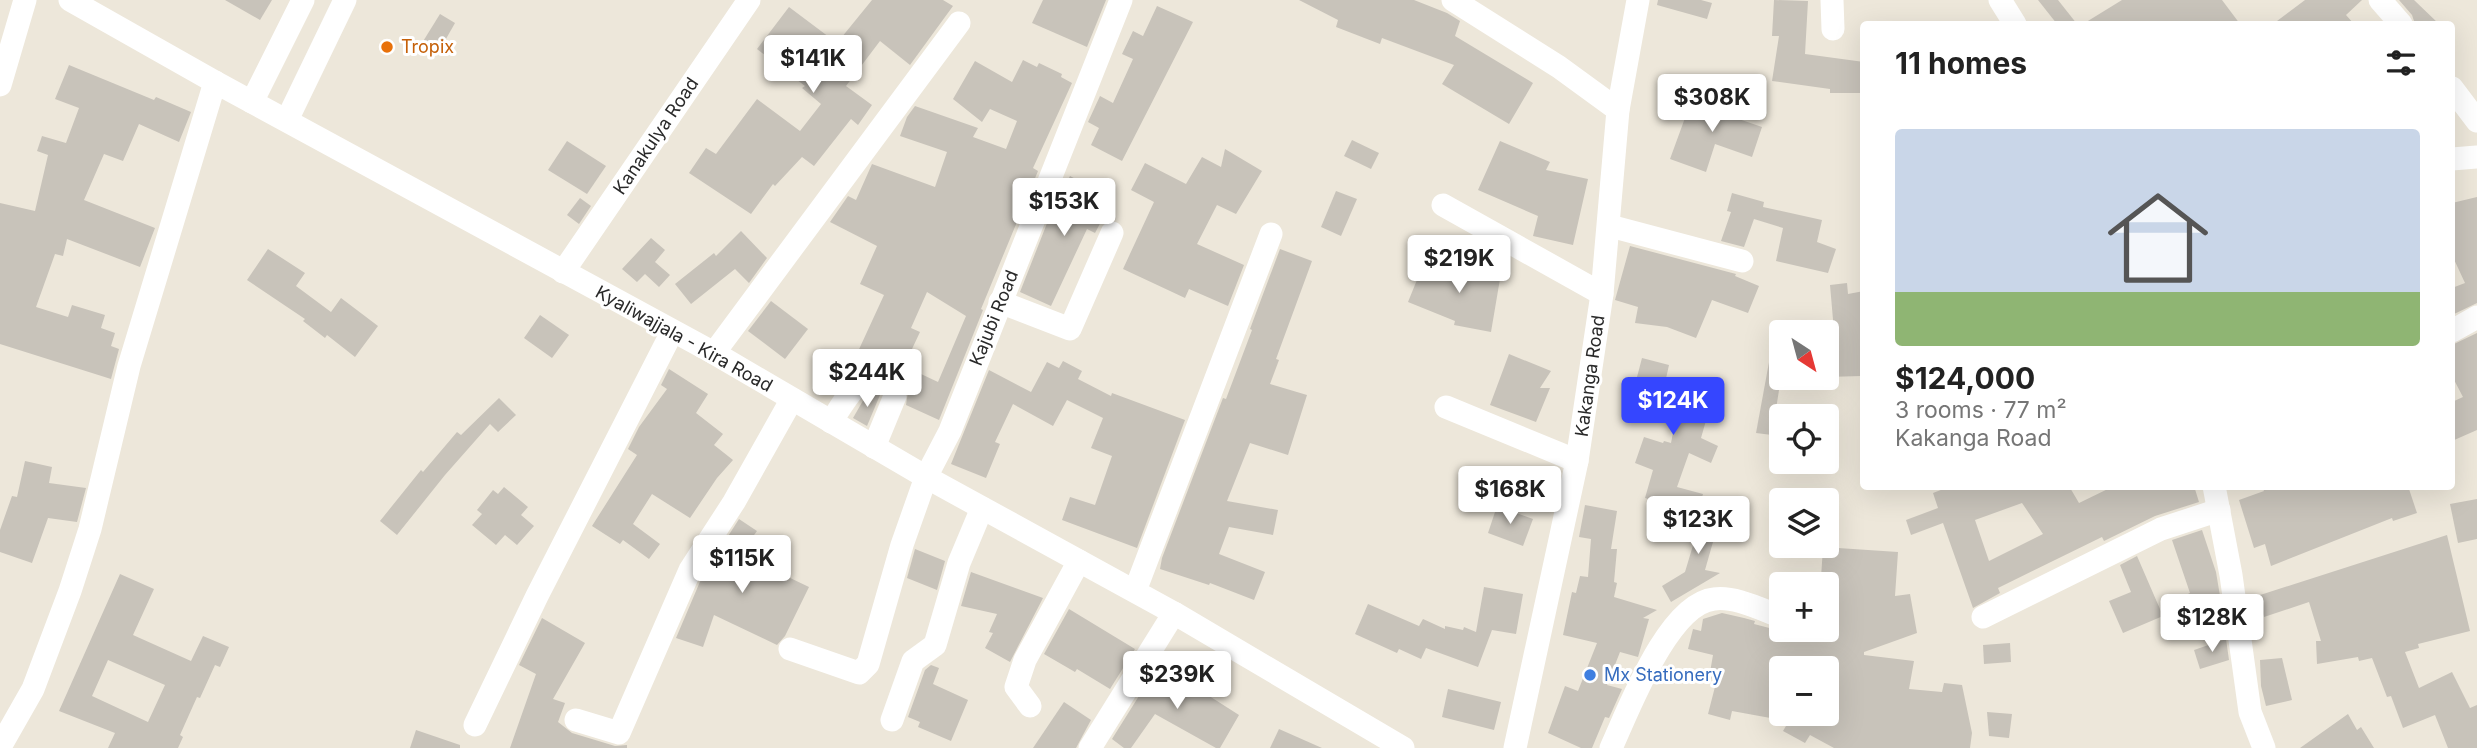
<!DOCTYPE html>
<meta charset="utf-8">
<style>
body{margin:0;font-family:Inter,sans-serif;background:#f2f2f2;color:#222;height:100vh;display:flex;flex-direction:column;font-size:26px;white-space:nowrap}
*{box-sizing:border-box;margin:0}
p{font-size:23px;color:#767676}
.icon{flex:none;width:38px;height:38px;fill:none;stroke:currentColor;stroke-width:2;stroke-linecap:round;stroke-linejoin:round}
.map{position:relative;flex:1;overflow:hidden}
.panel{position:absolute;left:1860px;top:21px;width:595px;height:469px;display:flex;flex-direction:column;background:#fff;border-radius:7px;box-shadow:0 7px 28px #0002}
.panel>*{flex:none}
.needle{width:46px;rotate:144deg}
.controls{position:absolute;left:1769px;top:320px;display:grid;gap:14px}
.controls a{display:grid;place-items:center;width:70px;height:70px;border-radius:7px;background:#fff;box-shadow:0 7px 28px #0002;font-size:35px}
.price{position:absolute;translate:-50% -60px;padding:0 16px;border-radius:7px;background:#fff;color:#222;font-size:23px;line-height:46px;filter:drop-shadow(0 2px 4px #0008)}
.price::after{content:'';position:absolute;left:50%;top:42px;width:21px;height:16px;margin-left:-10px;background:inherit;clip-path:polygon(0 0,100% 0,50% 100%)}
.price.current{background:#3546ff;color:#fff}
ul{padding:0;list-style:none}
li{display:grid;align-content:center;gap:14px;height:371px;padding:0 35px}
li span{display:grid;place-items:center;height:217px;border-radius:7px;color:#555}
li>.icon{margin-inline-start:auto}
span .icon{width:126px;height:126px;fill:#fffc;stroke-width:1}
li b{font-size:30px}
h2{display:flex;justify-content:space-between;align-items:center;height:84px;padding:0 35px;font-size:30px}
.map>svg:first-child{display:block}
</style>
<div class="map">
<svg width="2477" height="748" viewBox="0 0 2477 748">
<rect width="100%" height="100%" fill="#ede7da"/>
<g fill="#c8c3ba" fill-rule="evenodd">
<polygon points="225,0 272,0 260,20"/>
<polygon points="872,0 943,0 953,6 910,65 880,41 846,86 872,105 858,125 851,119 814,166 802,157 775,186 773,184 751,214 689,173 706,148 716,154 757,99 800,131 821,104 802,88 805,86 757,49 789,7 837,43"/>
<polygon points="1043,0 1106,0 1087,47 1032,23"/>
<polygon points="1299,0 1414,0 1447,13 1460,21 1455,36 1533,83 1509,124 1442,84 1454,65 1382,38 1380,44 1336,27 1338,20"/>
<polygon points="1658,0 1701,0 1712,3 1707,19 1657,5"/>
<polygon points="1774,0 1808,1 1805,54 1864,62 1864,93 1830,93 1830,89 1772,81 1779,36 1772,36"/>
<polygon points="2038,0 2058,0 2077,24 2057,24"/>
<polygon points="2122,0 2222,0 2240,24 2083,24"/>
<polygon points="2305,0 2362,0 2346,15 2354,24 2273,24"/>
<polygon points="2399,0 2414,0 2439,24 2415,24 2412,15"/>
<polygon points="1157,6 1193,22 1122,161 1091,145 1099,128 1088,122 1100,96 1113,103 1133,59 1122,54 1133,31 1143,36"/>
<polygon points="440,14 455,23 438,53 422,43"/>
<path d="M1023 60 1037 67 1039 63 1062 74 1061 77 1072 83 1033 168 1038 171 981 309 983 310 939 420 906 405 908 392 905 382 899 374 883 365 868 364 855 358 884 295 860 284 877 246 830 222 848 196 856 200 872 164 935 187 947 152 900 136 907 117 915 106 978 128 973 137 1006 149 1017 121 990 109 982 122 953 99 975 61 1012 82ZM927 292 966 316 938 382 904 366 920 332 911 328Z"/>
<polygon points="69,65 154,100 156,97 191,112 179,142 139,124 123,161 104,154 84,200 155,228 140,267 67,239 63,256 55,254 36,307 68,317 72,305 105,315 101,328 115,333 111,346 119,349 111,379 0,344 0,203 35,211 48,155 37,151 42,136 66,143 79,108 55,99"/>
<polygon points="1693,96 1729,108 1727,115 1762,127 1752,157 1715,144 1706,172 1670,159"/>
<polygon points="1352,140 1379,153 1371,169 1344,156"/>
<polygon points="567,141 606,166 587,194 548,170"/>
<polygon points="1500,141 1550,162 1546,170 1588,179 1573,245 1533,236 1538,216 1478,190"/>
<polygon points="1225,149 1262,171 1236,214 1217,205 1197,244 1244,265 1228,306 1189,289 1185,298 1123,269 1154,202 1131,190 1145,163 1186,184 1202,157 1221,167"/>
<polygon points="1070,176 1113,199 1095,233 1087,229 1051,306 1020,292 1053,208"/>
<polygon points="1336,191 1357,199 1341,236 1321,227"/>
<polygon points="1732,193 1764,202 1763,207 1822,220 1817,242 1836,249 1828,273 1776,261 1783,228 1754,219 1744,247 1721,241 1731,212 1727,211"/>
<polygon points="2477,197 2477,303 2452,315 2452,288 2465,283 2452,255 2452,203"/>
<polygon points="580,198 591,206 579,224 567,215"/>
<polygon points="741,231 767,258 749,283 735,269 691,304 675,284 714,253 716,256"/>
<polygon points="651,238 665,250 655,262 670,275 659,287 645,274 637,282 622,269"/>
<polygon points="1630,246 1736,274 1735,276 1759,286 1748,313 1712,300 1696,338 1667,327 1635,323 1638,307 1615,300"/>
<polygon points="268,249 305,273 296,286 331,312 341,298 378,326 355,357 327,335 325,338 303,321 305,319 247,280"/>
<polygon points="1280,249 1312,261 1276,359 1279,360 1270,384 1307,395 1288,455 1250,443 1227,501 1278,510 1273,535 1229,527 1219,554 1265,572 1254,600 1210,583 1209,585 1160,569 1162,558 1223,398 1226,399 1252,330 1250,329"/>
<polygon points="1423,265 1448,275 1450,265 1501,273 1491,332 1454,325 1455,321 1408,302"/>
<polygon points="1847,283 1848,294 1864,291 1861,376 1827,377 1827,354 1836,354 1830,285"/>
<polygon points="771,301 808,329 785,359 748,331"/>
<polygon points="540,315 569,335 552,358 524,338"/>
<polygon points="2477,333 2477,430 2452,441 2452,402 2463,397 2452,376 2452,345"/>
<polygon points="1774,335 1782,336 1782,371 1772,435 1756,433"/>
<polygon points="1509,354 1551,371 1540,388 1550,388 1536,422 1490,405"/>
<polygon points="1642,358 1669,365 1665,383 1713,396 1701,438 1718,446 1711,463 1689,453 1677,487 1703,494 1697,513 1645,498 1653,470 1635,463 1644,437 1663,443 1664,441 1671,443 1678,407 1632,396"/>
<polygon points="1063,361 1082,371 1078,379 1111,396 1112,393 1185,420 1137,548 1062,520 1070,497 1095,505 1112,456 1091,448 1103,418 1067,400 1053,426 1013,404 995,442 1000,444 986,478 951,464 989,370 1031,392 1047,362 1059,368"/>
<polygon points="669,369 708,394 696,413 723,434 714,445 733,460 717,478 690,518 652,494 633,524 660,544 649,559 623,540 620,544 592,526 637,455 628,449 639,427 667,389 661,385"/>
<polygon points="873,391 880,395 867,426 853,418 864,399"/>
<polygon points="499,398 516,415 498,432 490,424 445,475 397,535 380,521 421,470 423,472 457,432 461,435"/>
<polygon points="25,461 52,467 49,483 86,488 77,522 48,518 32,563 0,552 0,530 12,496 17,497"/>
<path d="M1951 486H2069L2079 503 2114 486H2194L2199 502 2155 516 2104 541 2102 537 1998 588 2000 593 1973 608 1943 523 1911 535 1906 520 1938 508 1933 493ZM2022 503 2043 534 1989 561 1975 520Z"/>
<polygon points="2262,486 2408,486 2417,513 2393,521 2392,518 2271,566 2265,544 2254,548 2239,500 2264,491"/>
<polygon points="504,487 528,507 521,515 534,526 517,545 505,535 496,545 472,525 482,514 477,510 493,490 498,494"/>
<polygon points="2477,499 2477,539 2458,543 2450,504"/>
<polygon points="1706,502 1723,507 1705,570 1720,573 1671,602 1662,586 1685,572"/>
<polygon points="1585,505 1617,511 1611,549 1617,549 1614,582 1617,583 1614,597 1657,610 1643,618 1649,619 1638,657 1620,652 1607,685 1622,689 1609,718 1605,717 1592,748 1581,748 1548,733 1565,686 1578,691 1597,643 1563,635 1572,592 1576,593 1580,576 1588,577 1591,539 1579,537"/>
<polygon points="1497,506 1533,519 1523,546 1488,533"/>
<polygon points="739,519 757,531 740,554 809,587 785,636 777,645 714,615 703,647 676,638 702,577"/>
<polygon points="2202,530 2216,572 2221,602 2214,604 2218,611 2177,633 2165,605 2190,593 2172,540"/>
<polygon points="2447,535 2470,631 2418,644 2419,648 2405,652 2419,688 2452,672 2470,708 2477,705 2477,748 2448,748 2435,715 2403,728 2391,696 2387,697 2372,658 2359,661 2358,657 2317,664 2316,641 2321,641 2309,602 2264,617 2257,596"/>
<polygon points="1823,547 1898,552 1895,596 1910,594 1917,633 1864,652 1864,655 1914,661 1909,689 1942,692 1944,683 1962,685 1972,733 1970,748 1834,748 1810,735 1805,743 1783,731 1793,714 1829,714 1834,668 1782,668 1782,720 1732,711 1730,720 1708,714 1717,679 1709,678 1713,655 1688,649 1693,629 1701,631 1703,619 1722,613 1744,618 1755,621 1754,624 1777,630 1786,630 1827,640 1827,579 1821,578"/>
<polygon points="915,549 945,561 937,590 907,578"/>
<polygon points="2137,556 2163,616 2123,633 2109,601 2131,592 2120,565"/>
<polygon points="971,572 1043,598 1010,662 985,648 993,633 989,632 997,614 961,606"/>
<path d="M120 574 154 589 133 635 191 661 203 636 229 647 220 667 215 665 200 698 197 697 180 735 183 737 178 748H108L115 733 59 711ZM108 660 165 685 148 722 92 696Z"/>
<polygon points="1484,587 1523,594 1516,634 1492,630 1478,667 1426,648 1421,659 1399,649 1397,653 1355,634 1368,604 1419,626 1423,619 1445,629 1445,626 1463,630 1464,627 1476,632"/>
<polygon points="1069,609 1135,649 1110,689 1077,669 1075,672 1044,654"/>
<polygon points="542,618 585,643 553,699 565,703 558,722 572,733 615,746 627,745 627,748 510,748 536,674 519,665"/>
<polygon points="2226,639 2229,660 2200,669 2194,650"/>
<polygon points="2010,643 2011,662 1984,664 1983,645"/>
<polygon points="2282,658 2292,700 2266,706 2261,686 2260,660"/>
<polygon points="1159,664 1239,715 1220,748 1216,748 1155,714 1131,748 1124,748 1112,739"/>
<polygon points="931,665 939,668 933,684 968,700 951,741 918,727 920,722 908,717 925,670"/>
<polygon points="1448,689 1501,702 1494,730 1442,717"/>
<polygon points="1064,702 1091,720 1076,748 1033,748"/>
<polygon points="1987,712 2012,714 2009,738 1989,736"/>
<polygon points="2348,714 2357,730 2361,727 2374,748 2300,748"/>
<polygon points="1279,729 1322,748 1270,748"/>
<polygon points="416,730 460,745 460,748 410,748"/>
</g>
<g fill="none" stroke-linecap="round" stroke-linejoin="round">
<g stroke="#fff" stroke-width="23">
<polyline points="70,0 215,82 714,353 926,477 1174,613 1403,748"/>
<polyline points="1453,0 1559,67 1618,110"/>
<polyline points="1832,0 1833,29"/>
<polyline points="2000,0 2015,24"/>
<polyline points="2380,0 2401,24"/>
<polyline points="0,85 25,0"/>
<polyline points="2452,88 2477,121"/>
<polyline points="252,102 303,0"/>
<polyline points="287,120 345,0"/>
<polyline points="2452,159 2477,157"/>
<polyline points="1443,205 1602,294"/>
<polyline points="1610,226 1742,261"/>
<polyline points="563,272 749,0"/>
<polyline points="1000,302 1070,329 1112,233"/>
<polyline points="2452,331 2477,317"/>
<polyline points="714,353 959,23"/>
<polyline points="1446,407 1577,461"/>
<path d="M831 422C839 410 856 378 872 377 879 377 886 383 892 386L895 396 874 447"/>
<polyline points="2214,486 2231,575 2250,712 2264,748"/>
<polyline points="1135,591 1271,234"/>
<polyline points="1983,617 2161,529 2219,510"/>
<polyline points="790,649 859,673 868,664 902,545 926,477 950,431 1121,0"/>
<polyline points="1030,706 1016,687 1025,660 1079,561"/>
<polyline points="576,720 619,733 690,570 734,502 792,399"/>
<polyline points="892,720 913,661 935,645 959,563 982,508"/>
<polyline points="475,725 537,596 672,332"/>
<polyline points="0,747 33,689 70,591 90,529 129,366 215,82"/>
<polyline points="1090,748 1174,613"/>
<polyline points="1515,748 1577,461 1602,294 1618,110 1638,0"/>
<path d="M1611 748C1629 709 1668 604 1714 599 1736 596 1762 610 1782 617"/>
</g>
</g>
<circle fill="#e8710a" stroke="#fff" stroke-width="2.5" cx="387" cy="47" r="7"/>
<circle fill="#3f7fe0" stroke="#fff" stroke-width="2.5" cx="1590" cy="675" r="7"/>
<g text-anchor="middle" stroke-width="6" stroke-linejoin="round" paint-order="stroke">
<g font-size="18" fill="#c56008" stroke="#fff" text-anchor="start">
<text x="401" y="53">Tropix</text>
</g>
<g font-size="18" fill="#292929" stroke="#fff">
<text transform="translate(656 136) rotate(-56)" y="6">Kanakulya Road</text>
<text transform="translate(994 318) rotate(-68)" y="6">Kajubi Road</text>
<text transform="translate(684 339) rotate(29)" y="6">Kyaliwajjala - Kira Road</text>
<text transform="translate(1590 376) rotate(-82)" y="6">Kakanga Road</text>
</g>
<g font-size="18" fill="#366cbe" stroke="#fff" text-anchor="start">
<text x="1604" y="681">Mx Stationery</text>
</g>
</g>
</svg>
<div class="controls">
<a><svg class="needle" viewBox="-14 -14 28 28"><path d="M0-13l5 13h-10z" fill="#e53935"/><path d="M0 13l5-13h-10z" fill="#767676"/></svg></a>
<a><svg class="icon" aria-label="locate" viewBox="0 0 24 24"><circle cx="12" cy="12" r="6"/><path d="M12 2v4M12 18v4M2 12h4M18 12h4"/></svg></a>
<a><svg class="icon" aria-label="layers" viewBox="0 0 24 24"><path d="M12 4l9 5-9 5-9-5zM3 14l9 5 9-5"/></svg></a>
<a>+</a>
<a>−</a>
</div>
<b class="price" style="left:813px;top:95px">$141K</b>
<b class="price" style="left:1712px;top:134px">$308K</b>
<b class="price" style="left:1064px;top:238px">$153K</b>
<b class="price" style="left:1459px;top:295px">$219K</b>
<b class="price" style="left:867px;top:409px">$244K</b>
<b class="price current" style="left:1673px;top:437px">$124K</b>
<b class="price" style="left:1510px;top:526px">$168K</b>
<b class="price" style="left:1698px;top:556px">$123K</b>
<b class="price" style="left:742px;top:595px">$115K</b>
<b class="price" style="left:2212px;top:654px">$128K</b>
<b class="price" style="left:1177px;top:711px">$239K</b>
<section class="panel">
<h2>11 homes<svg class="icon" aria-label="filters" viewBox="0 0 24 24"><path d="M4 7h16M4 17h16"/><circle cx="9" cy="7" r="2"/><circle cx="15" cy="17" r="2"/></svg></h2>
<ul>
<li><span style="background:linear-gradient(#c9d6e8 75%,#8fb573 0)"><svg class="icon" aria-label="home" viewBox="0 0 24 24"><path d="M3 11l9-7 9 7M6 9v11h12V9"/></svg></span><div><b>$124,000</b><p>3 rooms · 77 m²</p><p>Kakanga Road</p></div></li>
</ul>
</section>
</div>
